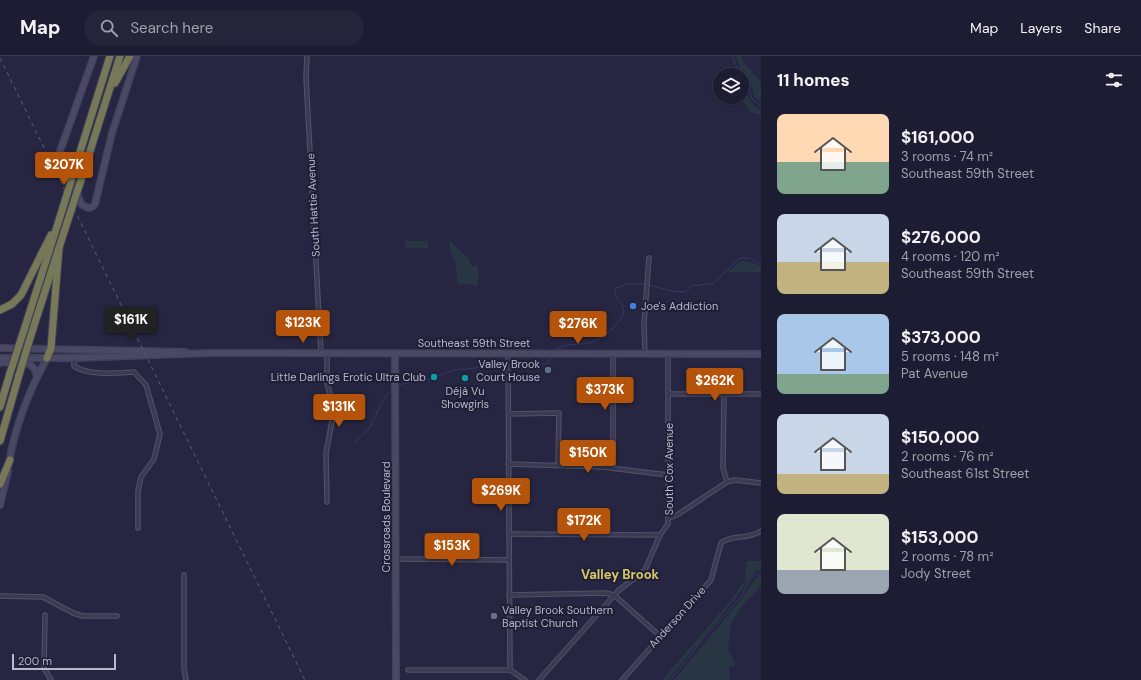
<!DOCTYPE html>
<meta charset="utf-8">
<style>
body{margin:0;font-family:"DM Sans",sans-serif;background:#25253a;color:#f1f3f6;height:100vh;display:flex;flex-direction:column;font-size:15px;white-space:nowrap}
*{box-sizing:border-box;margin:0}
p{font-size:13px;color:#a0a1ac}
.icon{flex:none;width:22px;height:22px;fill:none;stroke:currentColor;stroke-width:2;stroke-linecap:round;stroke-linejoin:round}
.map{position:relative;flex:1;overflow:hidden}
.details{display:flex;flex-direction:column;background:#1c1c32;width:380px}
.details>*{flex:none}
.controls{position:absolute;left:713px;top:12px;display:grid;gap:8px}
.controls a{display:grid;place-items:center;width:36px;height:36px;border-radius:50%;background:#1c1c32;box-shadow:0 1px 3px #0004,0 0 0 1px #3a3a4d;font-size:20px}
.scale{position:absolute;left:12px;bottom:10px;width:104px;box-sizing:border-box;padding-left:4px;border:2px solid #b8b7cc;border-top:0;font-size:11px;line-height:14px;white-space:nowrap;color:#b8b7cc;-webkit-text-stroke:3px #1f1f37;paint-order:stroke}
.price{position:absolute;translate:-50% -34px;padding:0 9px;border-radius:4px;background:#b45309;color:#fff;font-size:13px;line-height:26px;filter:drop-shadow(0 1px 2px #0008)}
.price::after{content:'';position:absolute;left:50%;top:24px;width:12px;height:9px;margin-left:-6px;background:inherit;clip-path:polygon(0 0,100% 0,50% 100%)}
.price.current{background:#222;color:#fff}
ul{padding:0;list-style:none}
li{display:flex;align-items:center;gap:12px;height:100px;padding:0 16px}
li span{display:grid;place-items:center;flex:none;width:112px;height:80px;border-radius:8px;color:#555}
li>.icon{margin-inline-start:auto}
span .icon{width:48px;height:48px;fill:#fffc;stroke-width:1}
li b{font-size:17px}
h2{display:flex;justify-content:space-between;align-items:center;height:48px;padding:0 16px;font-size:17px}
header{display:flex;align-items:center;gap:24px;box-sizing:border-box;height:56px;padding:0 20px;background:#1c1c32;border-bottom:1px solid #3a3a4d}
header strong{font-size:19px}
nav{display:flex;gap:22px;margin-inline-start:auto;font-size:14px}
.search{width:280px;height:36px;background:#25253a;display:flex;align-items:center;gap:10px;box-sizing:border-box;padding:0 14px;border-radius:22px;color:#a0a1ac;font-size:15px}
main{display:flex;flex:1;min-height:0}
.map>svg:first-child{display:block}
</style>
<header>
<strong>Map</strong>
<div class="search"><svg class="icon" aria-label="search" viewBox="0 0 24 24"><circle cx="10" cy="10" r="6"/><path d="M15 15l6 6"/></svg>Search here</div>
<nav><a>Map</a><a>Layers</a><a>Share</a></nav>
</header>
<main>
<div class="map">
<svg width="761" height="624" viewBox="0 0 761 624">
<rect width="100%" height="100%" fill="#262642"/>
<g fill="#283543">
<polygon points="736,0 741,0 744,6 761,27 761,46 754,41 753,34 743,22"/>
<path d="M742 30C750 38 749 50 761 54V59L750 56 741 41Z"/>
<polygon points="449,184 468,202 472,210 478,210 478,230 457,227 456,208 450,195"/>
<rect x="405" y="185" width="23" height="7"/>
<polygon points="741,205 747,205 761,210 761,216 728,216"/>
<polygon points="747,505 761,505 761,514 756,515 727,553 668,624 662,624 732,543 745,524"/>
<polygon points="759,518 761,518 761,530 744,547 731,567 728,594 736,609 729,611 730,624 674,624 738,547"/>
</g>
<g fill="none" stroke-linecap="round" stroke-linejoin="round">
<g stroke="#363665" stroke-width="1">
<polyline points="732,0 740,19"/>
<polyline points="742,24 749,32 752,43 761,50"/>
<polyline points="648,229 672,235 685,236 692,230 714,227 740,202 750,202 757,207 761,208"/>
<path d="M554 295C564 285 582 291 595 285 603 282 628 262 623 251 620 244 612 241 616 232L628 228H645"/>
<polyline points="510,309 543,308 548,307 551,301"/>
<polyline points="397,329 429,323 454,314 507,309"/>
<polyline points="355,386 369,373 383,344 393,332"/>
<path d="M670 624C683 611 692 597 703 583 715 570 727 557 738 544 745 536 749 519 761 516"/>
</g>
<g stroke="#535269" stroke-width="5.5">
<g id="minor">
<polyline points="307,0 306,22 321,297"/>
<polyline points="327,297 327,327 332,346 332,365 326,397 327,446"/>
<polyline points="508,297 510,614"/>
<polyline points="613,298 613,412"/>
<polyline points="645,298 644,267 649,202"/>
<path d="M74 302V310C87 320 118 317 134 316L146 329 160 378 154 403 141 421 138 435V472"/>
<polyline points="669,338 761,338"/>
<polyline points="724,338 723,412 727,426"/>
<polyline points="509,358 559,357 558,409"/>
<polyline points="508,408 602,411 668,419"/>
<polyline points="669,462 677,459 727,426 735,424 761,427"/>
<polyline points="509,478 660,479"/>
<polyline points="397,503 508,504"/>
<polyline points="184,519 184,612 186,624"/>
<polyline points="509,539 605,537 614,539 660,580"/>
<polyline points="0,540 43,541 73,557 83,560 117,560"/>
<polyline points="45,559 44,612 51,624"/>
<polyline points="408,614 510,614 525,624"/>
<polyline points="539,624 618,535 645,514 660,479 668,468 668,298"/>
<path d="M622 624 711 524 721 487C732 478 747 484 761 475"/>
</g>
</g>
<g stroke="#414158" stroke-width="8">
<g id="secondary">
<polyline points="94,0 59,98 82,149 88,152 92,151 95,148 112,77 137,0"/>
<polyline points="0,292 186,296"/>
<polyline points="395,297 396,624"/>
<polyline points="0,302 74,302 210,297 761,298"/>
<path d="M0 307C14 306 35 302 37 321"/>
<path d="M9 407C15 370 29 335 47 302"/>
<polyline points="0,449 8,415"/>
</g>
</g>
<g stroke="#3f3f56" stroke-width="9">
<g id="motorway">
<polyline points="115,27 130,0"/>
<polyline points="75,112 110,0"/>
<polyline points="81,124 120,0"/>
<polyline points="0,254 12,248 21,239 51,179"/>
<polyline points="24,274 60,161"/>
<polyline points="32,276 65,173"/>
<polyline points="47,302 51,292 59,192"/>
<polyline points="0,351 10,317"/>
<polyline points="0,385 19,319"/>
<polyline points="0,428 10,404"/>
</g>
</g>
<use href="#minor" stroke="#3a3a52" stroke-width="3.5"/>
<use href="#secondary" stroke="#494865" stroke-width="5.5"/>
<use href="#motorway" stroke="#777857" stroke-width="7"/>
<polyline stroke="#5c5c79" stroke-width="1" stroke-dasharray="4 4" stroke-linecap="butt" points="0,2 305,624"/>
<g stroke="#3f3f56" stroke-width="9" stroke-linecap="butt">
<g id="motorway-bridge">
<polyline points="60,161 75,112"/>
<polyline points="65,173 81,124"/>
<polyline points="10,317 24,274"/>
<polyline points="19,319 32,276"/>
</g>
</g>
<use href="#motorway-bridge" stroke="#777857" stroke-width="7"/>
</g>
<circle fill="#3f7fe0" stroke="#1f1f37" stroke-width="1.5" cx="633" cy="250" r="4"/>
<circle fill="#5c6f8a" stroke="#1f1f37" stroke-width="1.5" cx="548" cy="314" r="4"/>
<g fill="#0f9aa8" stroke="#1f1f37" stroke-width="1.5">
<circle cx="434" cy="321" r="4"/>
<circle cx="465" cy="322" r="4"/>
</g>
<circle fill="#6b7280" stroke="#1f1f37" stroke-width="1.5" cx="494" cy="560" r="4"/>
<g text-anchor="middle" stroke-width="4" stroke-linejoin="round" paint-order="stroke">
<g font-size="11" fill="#b8b7cc" stroke="#1f1f37">
<text transform="translate(313 149) rotate(-93)" y="4">South Hattie Avenue</text>
<text x="474" y="291">Southeast 59th Street</text>
<text transform="translate(669 413) rotate(-90)" y="4">South Cox Avenue</text>
<text transform="translate(386 461) rotate(-90)" y="4">Crossroads Boulevard</text>
<text transform="translate(677 561) rotate(-48)" y="4">Anderson Drive</text>
</g>
<g font-size="11" fill="#b8b7cc" stroke="#1f1f37" text-anchor="start">
<text x="641" y="254">Joe's Addiction</text>
<text x="540" y="312" text-anchor="end">Valley Brook<tspan x="540" dy="13">Court House</tspan></text>
<text x="426" y="325" text-anchor="end">Little Darlings Erotic Ultra Club</text>
<text x="465" y="339" text-anchor="middle">Déjà Vu<tspan x="465" dy="13">Showgirls</tspan></text>
<text x="502" y="558">Valley Brook Southern<tspan x="502" dy="13">Baptist Church</tspan></text>
</g>
<g font-size="13" font-weight="bold" fill="#d8c766" stroke="#1f1f37">
<text x="620" y="523">Valley Brook</text>
</g>
</g>
</svg>
<div class="controls">
<a><svg class="icon" aria-label="layers" viewBox="0 0 24 24"><path d="M12 4l9 5-9 5-9-5zM3 14l9 5 9-5"/></svg></a>
</div>
<div class="scale">200 m</div>
<b class="price" style="left:64px;top:130px">$207K</b>
<b class="price current" style="left:131px;top:285px">$161K</b>
<b class="price" style="left:303px;top:288px">$123K</b>
<b class="price" style="left:578px;top:289px">$276K</b>
<b class="price" style="left:715px;top:346px">$262K</b>
<b class="price" style="left:605px;top:355px">$373K</b>
<b class="price" style="left:339px;top:372px">$131K</b>
<b class="price" style="left:588px;top:418px">$150K</b>
<b class="price" style="left:501px;top:456px">$269K</b>
<b class="price" style="left:584px;top:486px">$172K</b>
<b class="price" style="left:452px;top:511px">$153K</b>
</div>
<section class="details">
<h2>11 homes<svg class="icon" aria-label="filters" viewBox="0 0 24 24"><path d="M4 7h16M4 17h16"/><circle cx="9" cy="7" r="2"/><circle cx="15" cy="17" r="2"/></svg></h2>
<ul>
<li><span style="background:linear-gradient(#ffd9b3 60%,#7fa58c 0)"><svg class="icon" aria-label="home" viewBox="0 0 24 24"><path d="M3 11l9-7 9 7M6 9v11h12V9"/></svg></span><div><b>$161,000</b><p>3 rooms · 74 m²</p><p>Southeast 59th Street</p></div></li>
<li><span style="background:linear-gradient(#c9d6e8 60%,#c2b280 0)"><svg class="icon" aria-label="home" viewBox="0 0 24 24"><path d="M3 11l9-7 9 7M6 9v11h12V9"/></svg></span><div><b>$276,000</b><p>4 rooms · 120 m²</p><p>Southeast 59th Street</p></div></li>
<li><span style="background:linear-gradient(#a9c7e8 75%,#7fa58c 0)"><svg class="icon" aria-label="home" viewBox="0 0 24 24"><path d="M3 11l9-7 9 7M6 9v11h12V9"/></svg></span><div><b>$373,000</b><p>5 rooms · 148 m²</p><p>Pat Avenue</p></div></li>
<li><span style="background:linear-gradient(#c9d6e8 75%,#c2b280 0)"><svg class="icon" aria-label="home" viewBox="0 0 24 24"><path d="M3 11l9-7 9 7M6 9v11h12V9"/></svg></span><div><b>$150,000</b><p>2 rooms · 76 m²</p><p>Southeast 61st Street</p></div></li>
<li><span style="background:linear-gradient(#dfe7d0 70%,#9aa5b1 0)"><svg class="icon" aria-label="home" viewBox="0 0 24 24"><path d="M3 11l9-7 9 7M6 9v11h12V9"/></svg></span><div><b>$153,000</b><p>2 rooms · 78 m²</p><p>Jody Street</p></div></li>
</ul>
</section>
</main>
